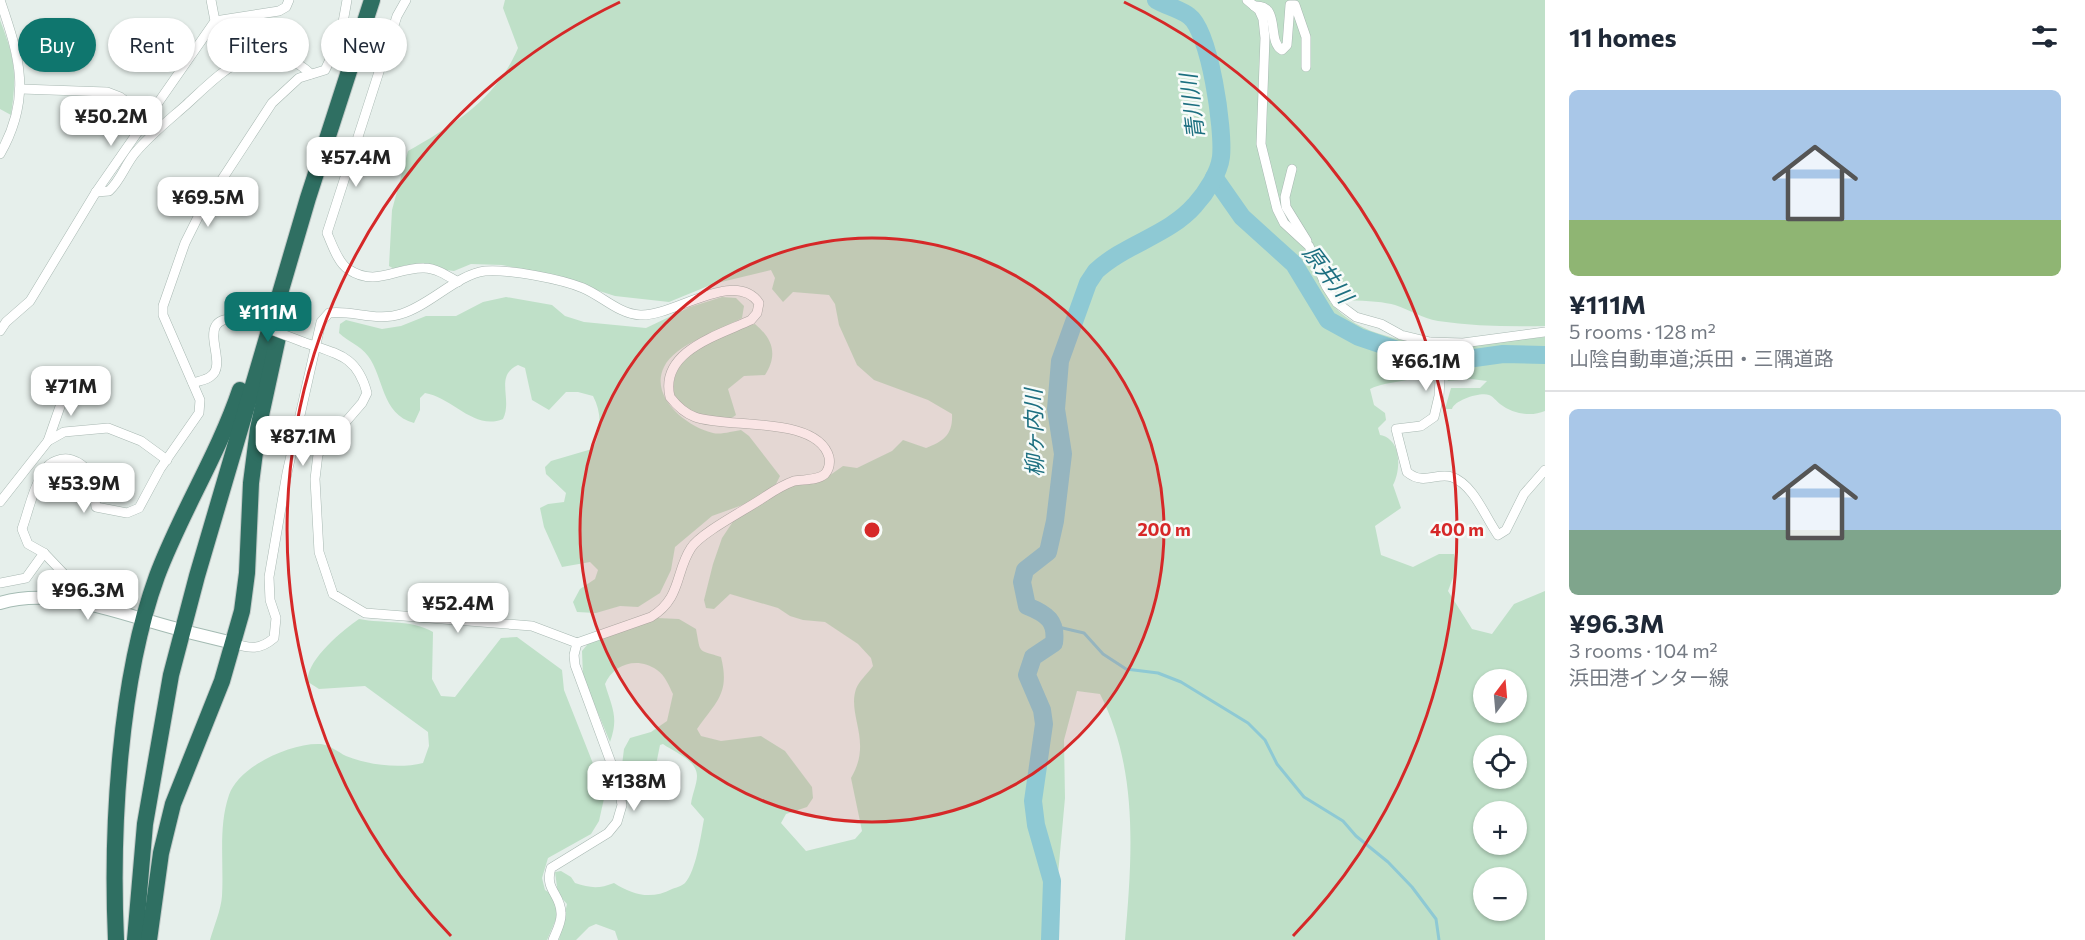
<!DOCTYPE html>
<meta charset="utf-8">
<style>
body{margin:0;font-family:Commissioner,"Noto Sans JP",sans-serif;background:#f2f2f3;color:#1f2937;height:100vh;display:flex;flex-direction:column;font-size:22px;white-space:nowrap}
*{box-sizing:border-box;margin:0}
p{font-size:20px;color:#747a83}
.icon{flex:none;width:33px;height:33px;fill:none;stroke:currentColor;stroke-width:2;stroke-linecap:round;stroke-linejoin:round}
.map{position:relative;flex:1;overflow:hidden}
.side{display:flex;flex-direction:column;background:#fff;width:540px}
.side>*{flex:none}
.banner{position:absolute;left:18px;top:18px;width:570px;height:54px;display:flex;gap:12px}
.needle{width:39px;rotate:16deg}
.buttons{position:absolute;left:1473px;top:669px;display:grid;gap:12px}
.buttons a{display:grid;place-items:center;width:54px;height:54px;border-radius:50%;background:#fff;box-shadow:0 2px 4px #0004;font-size:30px}
.price{position:absolute;translate:-50% -51px;padding:0 14px;border-radius:12px;background:#fff;color:#222;font-size:20px;line-height:39px;filter:drop-shadow(0 2px 3px #0008)}
.price::after{content:'';position:absolute;left:50%;top:36px;width:18px;height:14px;margin-left:-9px;background:inherit;clip-path:polygon(0 0,100% 0,50% 100%)}
.price.active{background:#0f766e;color:#fff}
ul{padding:0;list-style:none}
li{display:grid;align-content:center;gap:12px;height:318px;padding:0 24px}
li+li{border-top:2px solid #e0e1e3}
li span{display:grid;place-items:center;height:186px;border-radius:9px;color:#555}
li>.icon{margin-inline-start:auto}
span .icon{width:108px;height:108px;fill:#fffc;stroke-width:1}
li b{font-size:26px}
h2{display:flex;justify-content:space-between;align-items:center;height:72px;padding:0 24px;font-size:26px}
.pill{padding:0 21px;border-radius:27px;background:#fff;box-shadow:0 2px 4px #0004;font-size:21px;line-height:54px}
.pill.active{background:#0f766e;color:#fff}
main{display:flex;flex:1;min-height:0}
.map>svg:first-child{display:block}
</style>
<main>
<div class="map">
<svg width="1545" height="940" viewBox="0 0 1545 940">
<rect width="100%" height="100%" fill="#e6efeb"/>
<g fill="#bfe0c8" fill-rule="evenodd">
<path d="M505 0H1545V326C1510 327 1473 326 1438 321 1422 318 1410 310 1395 305 1382 301 1344 299 1330 302 1345 320 1364 330 1387 336 1403 341 1419 342 1431 353L1433 368C1417 384 1390 379 1370 389L1374 405 1385 413 1386 420 1378 428 1380 435C1402 439 1401 470 1393 485L1401 508 1375 526 1381 555 1413 567 1439 554H1454L1457 567 1448 591 1472 629 1492 634 1514 604 1545 591V940H1125C1132 858 1139 770 1100 694L1077 691 1064 740 1065 798 1052 940H618L615 931 596 924 589 927 576 940H559L567 904 558 894 555 872 561 871 571 877 575 883C590 888 599 889 614 883 633 895 651 900 672 889 675 888 682 886 685 883 696 871 701 835 704 819L691 804C692 795 697 784 697 776 697 760 674 752 663 744L660 745 656 765 638 775 622 765 624 749 630 738 651 732 667 721 673 694C669 686 665 675 657 670 638 656 613 664 605 684 612 708 619 717 610 742L583 677 582 651 591 640 657 618 679 619 696 629C701 655 697 649 721 657 730 693 717 701 697 729L701 736 721 741 761 736 785 751 812 787 813 798 807 807 786 814 781 823 806 851 855 839 862 831 851 778C873 741 847 716 856 689 859 681 868 673 873 666L871 658 858 644 825 622 803 620 790 616 778 608 730 594 714 609 706 608 704 600 713 564 722 538 734 520 792 485 826 478 843 466 857 468 892 451 903 440 926 448C944 441 953 434 952 414L928 400 874 380 857 365 839 325 835 304 829 295 793 292 783 302 772 289 775 278 771 270 713 284 669 302 615 296 543 273 502 265 471 264 454 271 405 265 396 270 389 266 392 210 408 151C454 125 497 98 518 48L503 8ZM1484 680H1516V712H1484ZM1484 746H1516V778H1484ZM1484 812H1516V844H1484ZM1484 878H1516V910H1484Z"/>
<path d="M0 20C15 59 17 74 11 115L0 109Z"/>
<path d="M506 297 552 305 565 316 584 322 646 328 690 307 722 297 736 298 744 306 742 318C721 330 675 344 664 367 649 397 687 427 713 433 721 435 733 431 741 430L749 436 780 476 776 484 748 503 712 516 675 547 671 570 660 593 638 607 620 606 596 613 577 612 573 602 580 589 595 579 598 570 590 562 562 567 544 527 540 508 548 504 564 502 566 493 546 474 545 467 551 461 592 449C602 433 602 413 593 396L578 392H566L549 410 532 400 525 368 518 365C494 376 513 399 503 419 474 431 452 397 425 393L420 398V410L414 423C381 414 384 377 368 356 360 345 348 342 339 333L340 324 346 320 382 329 401 326 426 316H456L483 302Z"/>
<path d="M755 324C773 339 778 355 765 375L744 376 728 389 736 415C728 422 719 419 710 417 704 416 696 416 691 413 664 400 671 369 692 353 709 340 735 330 755 324Z"/>
<path d="M1545 337V411C1531 417 1513 414 1500 404 1496 401 1494 397 1489 395 1480 392 1455 400 1452 409H1445L1451 388H1480L1487 381 1471 379 1448 381 1446 377 1447 372 1467 363 1465 357 1454 350 1455 346Z"/>
<path d="M359 619C384 624 411 619 433 632L432 679 441 696 455 697 501 638 517 637 562 670 564 690 605 794 599 821 591 834 548 858 542 878 545 890 553 895 560 910 547 940H210C214 926 221 910 222 896 224 863 218 827 229 795 239 766 292 742 321 744 330 745 338 752 346 756 369 765 399 769 423 763L429 746 428 732 365 686 319 689 308 682C305 661 343 630 359 619Z"/>
</g>
<g fill="none" stroke-linecap="round" stroke-linejoin="round">
<polyline stroke="#8ec9d4" stroke-width="3" points="1054,626 1084,633 1103,654 1126,669 1158,673 1181,682 1248,723 1265,740 1277,764 1304,797 1343,821 1356,836 1388,862 1412,887 1436,919 1439,940"/>
<g stroke="#8ec9d4" stroke-width="18">
<polyline points="1214,177 1242,217 1294,264 1328,320 1359,337 1430,361"/>
<polyline points="1446,362 1503,354 1545,355"/>
<path d="M1050 940 1052 881 1036 825 1033 801 1044 724 1042 710 1027 675 1033 657 1054 643C1057 621 1047 614 1027 606L1022 582 1025 570 1048 552 1055 521 1063 454 1056 409 1060 361 1088 283 1096 271C1125 244 1169 235 1195 205 1206 193 1219 173 1221 157 1224 130 1210 31 1189 16 1180 9 1166 6 1156 0"/>
</g>
<g stroke="#a8b8b2" stroke-width="10">
<g id="street">
<path d="M406 0 397 16 327 233C332 244 338 263 348 269 376 288 396 267 424 268 436 268 448 276 458 282"/>
<polyline points="1247,0 1259,10 1263,19 1265,38 1261,144 1277,209 1284,223 1309,246 1326,286 1337,303 1356,317 1381,324 1401,335 1430,342 1463,343 1545,332"/>
<path d="M1254 6C1282 4 1266 41 1282 50L1287 45 1290 5H1295L1306 37V67"/>
<polyline points="215,21 279,11 286,7 289,0"/>
<polyline points="21,89 107,92 120,97 149,118"/>
<path d="M0 154C32 98 20 58 0 0"/>
<polyline points="1292,169 1285,197 1286,207 1307,241"/>
<path d="M96 192 109 191C121 180 125 165 135 153 150 135 169 120 186 105 224 70 261 29 311 74"/>
<polyline points="0,331 6,322 30,301 96,192 215,21 211,0"/>
<path d="M1442 344 1439 396 1434 417 1421 426 1396 429 1407 472C1424 486 1436 472 1452 477 1474 485 1485 517 1498 535L1506 530 1524 494 1545 470"/>
<path d="M193 383C198 381 207 380 211 376 231 362 188 313 243 319"/>
<polyline points="48,441 70,378 79,372"/>
<polyline points="0,502 48,441 64,432 108,428 141,441 167,460"/>
<polyline points="0,583 26,578 44,553"/>
<path d="M60 599 64 574 44 553 28 544 22 529C29 509 34 484 47 467 51 462 61 458 68 459 93 464 93 486 96 507L127 513 139 508 160 469 199 413 200 400 163 315V306L185 243 200 213 272 103 299 78 325 70 340 39 347 0"/>
<path d="M233 643C250 649 260 650 274 638L276 618 270 600 269 577 287 473 321 322 329 313C353 310 376 322 401 314 429 306 458 274 485 271 509 269 561 279 583 288 602 296 619 314 640 315 673 317 735 268 759 303L757 313 751 320C719 335 659 351 670 397 677 406 684 413 695 417 727 429 817 415 829 457 830 462 829 469 825 474 817 481 803 479 794 481 783 485 775 490 766 496 749 508 700 533 691 548 675 572 682 598 651 617L577 643 532 626 365 613 333 594 319 552 315 479 318 454 362 403 367 393C357 355 337 354 303 342"/>
<path d="M553 940C556 932 562 922 561 913 561 894 544 890 551 868L608 833 617 822 622 805 617 779 575 665 574 655 577 643"/>
</g>
</g>
<g stroke="#a4bbb3" stroke-width="14">
<g id="secondary">
<path d="M0 603C56 586 120 614 174 628"/>
<polyline points="192,633 233,643"/>
</g>
</g>
<g stroke="#c2cac8" stroke-width="18">
<g id="highway">
<path d="M116 940C111 830 119 680 157 576 181 512 218 455 240 390"/>
<polyline points="135,940 145,824 171,675 197,576 308,198 372,0"/>
<polyline points="149,940 161,853 173,804 222,681 242,611 247,573 251,483 258,429 280,328"/>
</g>
</g>
<use href="#street" stroke="#fff" stroke-width="9"/>
<use href="#secondary" stroke="#fff" stroke-width="12"/>
<use href="#highway" stroke="#2f6f62" stroke-width="16"/>
<g stroke="#a8b8b2" stroke-width="10" stroke-linecap="butt">
<polyline id="street-bridge" points="243,319 303,342"/>
</g>
<use href="#street-bridge" stroke="#fff" stroke-width="9"/>
</g>
<circle cx="872" cy="530" r="292" fill="#d62828" fill-opacity=".12"/>
<g fill="none" stroke="#d62828" stroke-width="3">
<circle cx="872" cy="530" r="292"/>
<path d="M451 936A585 585 0 0 1 620 2M1124 2A585 585 0 0 1 1293 936"/>
</g>
<g text-anchor="middle" stroke-width="5" stroke-linejoin="round" paint-order="stroke">
<g font-size="22" font-style="italic" fill="#1c6f80" stroke="#f7fbf9">
<text transform="translate(1192 107) rotate(-97)" y="8">青川川</text>
<text transform="translate(1328 274) rotate(53)" y="8">原井川</text>
<text transform="translate(1034 433) rotate(-91)" y="8">柳ヶ内川</text>
</g>
</g>
<circle cx="872" cy="530" r="9" fill="#d62828" stroke="#f7fbf9" stroke-width="3"/>
<g font-size="18" text-anchor="middle" font-weight="bold" fill="#d62828" stroke="#f7fbf9" stroke-width="5" stroke-linejoin="round" paint-order="stroke">
<text x="1164" y="536">200 m</text>
<text x="1457" y="536">400 m</text>
</g>
</svg>
<div class="buttons">
<a><svg class="needle" viewBox="-14 -14 28 28"><path d="M0-13l5 13h-10z" fill="#e53935"/><path d="M0 13l5-13h-10z" fill="#747a83"/></svg></a>
<a><svg class="icon" aria-label="locate" viewBox="0 0 24 24"><circle cx="12" cy="12" r="6"/><path d="M12 2v4M12 18v4M2 12h4M18 12h4"/></svg></a>
<a>+</a>
<a>−</a>
</div>
<b class="price" style="left:111px;top:147px">¥50.2M</b>
<b class="price" style="left:356px;top:188px">¥57.4M</b>
<b class="price" style="left:208px;top:228px">¥69.5M</b>
<b class="price active" style="left:268px;top:343px">¥111M</b>
<b class="price" style="left:1426px;top:392px">¥66.1M</b>
<b class="price" style="left:71px;top:417px">¥71M</b>
<b class="price" style="left:303px;top:467px">¥87.1M</b>
<b class="price" style="left:84px;top:514px">¥53.9M</b>
<b class="price" style="left:88px;top:621px">¥96.3M</b>
<b class="price" style="left:458px;top:634px">¥52.4M</b>
<b class="price" style="left:634px;top:812px">¥138M</b>
<div class="banner">
<a class="pill active">Buy</a>
<a class="pill">Rent</a>
<a class="pill">Filters</a>
<a class="pill">New</a>
</div>
</div>
<section class="side">
<h2>11 homes<svg class="icon" aria-label="filters" viewBox="0 0 24 24"><path d="M4 7h16M4 17h16"/><circle cx="9" cy="7" r="2"/><circle cx="15" cy="17" r="2"/></svg></h2>
<ul>
<li><span style="background:linear-gradient(#a9c7e8 70%,#8fb573 0)"><svg class="icon" aria-label="home" viewBox="0 0 24 24"><path d="M3 11l9-7 9 7M6 9v11h12V9"/></svg></span><div><b>¥111M</b><p>5 rooms · 128 m²</p><p>山陰自動車道;浜田・三隅道路</p></div></li>
<li><span style="background:linear-gradient(#a9c7e8 65%,#7fa58c 0)"><svg class="icon" aria-label="home" viewBox="0 0 24 24"><path d="M3 11l9-7 9 7M6 9v11h12V9"/></svg></span><div><b>¥96.3M</b><p>3 rooms · 104 m²</p><p>浜田港インター線</p></div></li>
</ul>
</section>
</main>
